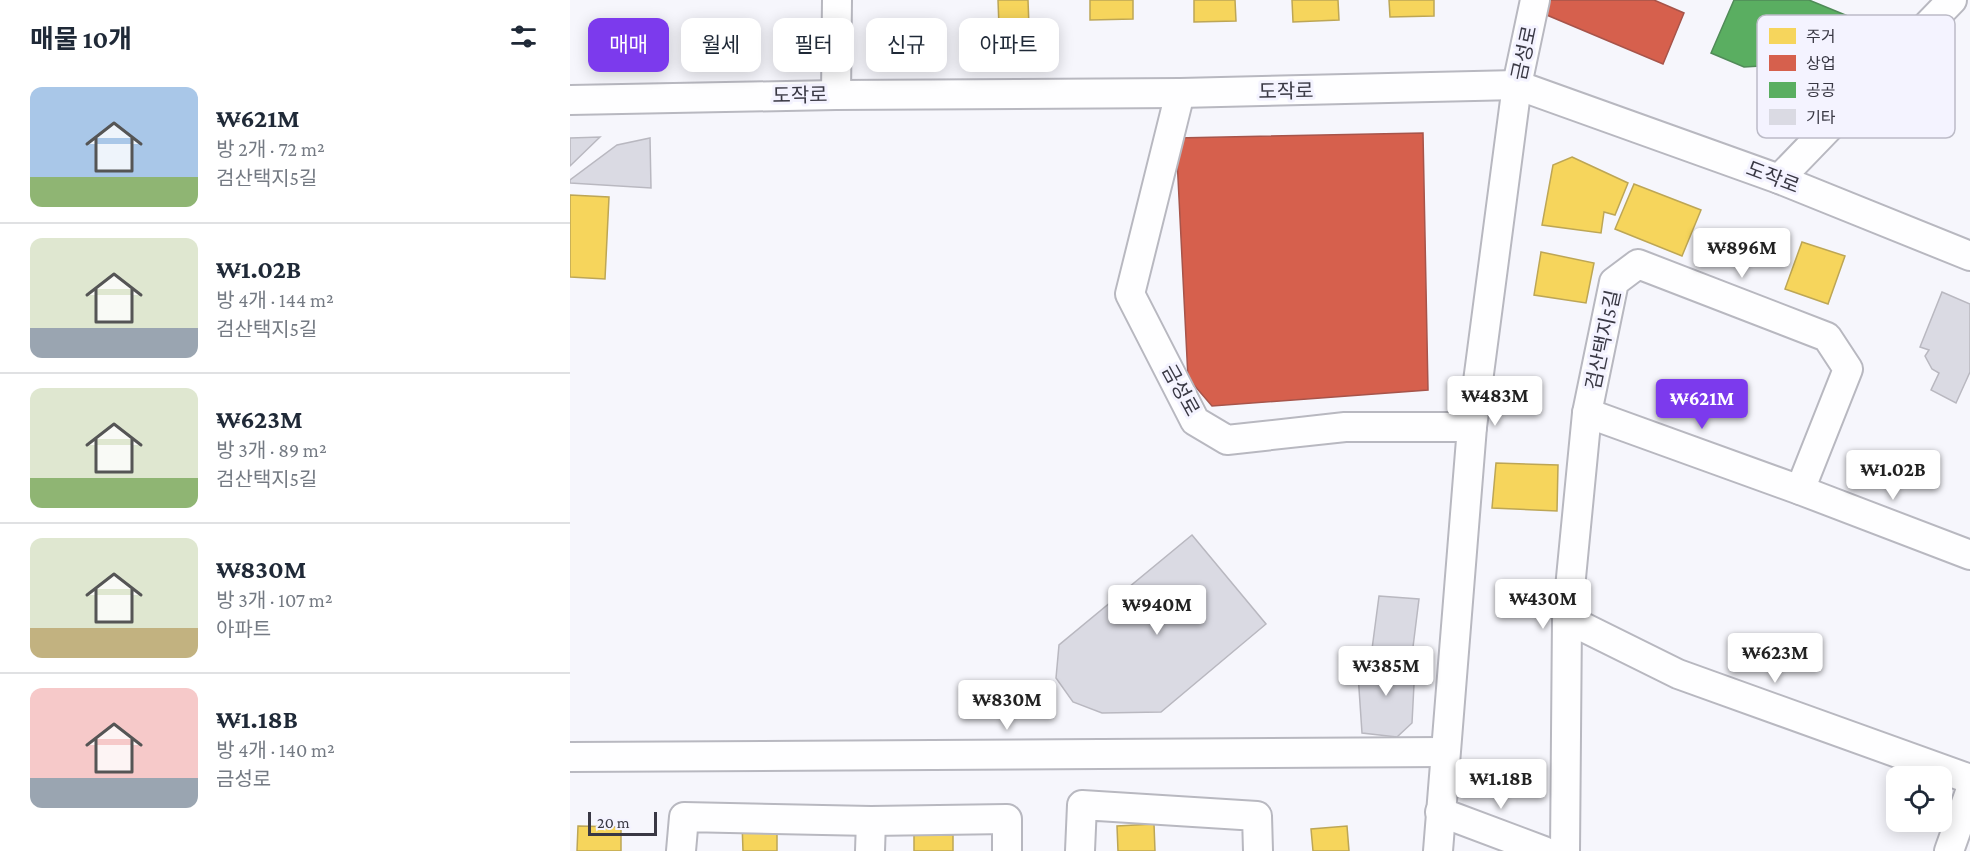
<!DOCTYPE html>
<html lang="ko">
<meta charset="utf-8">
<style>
body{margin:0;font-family:"Crimson Pro","Noto Sans KR",serif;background:#f6f6f7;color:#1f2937;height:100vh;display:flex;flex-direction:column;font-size:22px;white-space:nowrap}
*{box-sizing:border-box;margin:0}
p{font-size:20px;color:#747a83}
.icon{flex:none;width:33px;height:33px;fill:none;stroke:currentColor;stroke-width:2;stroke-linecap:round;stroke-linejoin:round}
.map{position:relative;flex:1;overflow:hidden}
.side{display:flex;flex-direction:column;background:#fff;width:570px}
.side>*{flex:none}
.top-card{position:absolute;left:18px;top:18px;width:570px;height:54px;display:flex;gap:12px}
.controls{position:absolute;left:1316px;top:766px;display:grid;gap:12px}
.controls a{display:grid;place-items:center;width:66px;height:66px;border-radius:12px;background:#fff;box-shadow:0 3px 15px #0003;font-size:30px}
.scale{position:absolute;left:18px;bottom:15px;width:69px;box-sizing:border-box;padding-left:6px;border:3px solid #393844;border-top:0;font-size:16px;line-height:21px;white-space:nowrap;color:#393844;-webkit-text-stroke:4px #f4f3ff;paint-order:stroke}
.price{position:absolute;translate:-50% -51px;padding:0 14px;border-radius:6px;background:#fff;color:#222;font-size:20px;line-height:39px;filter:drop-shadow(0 2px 3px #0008)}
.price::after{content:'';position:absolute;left:50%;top:36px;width:18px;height:14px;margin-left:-9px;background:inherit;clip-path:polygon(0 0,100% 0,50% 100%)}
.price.selected{background:#7c3aed;color:#fff}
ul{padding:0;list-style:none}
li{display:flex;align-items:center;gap:18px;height:150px;padding:0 30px}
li+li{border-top:2px solid #e0e1e3}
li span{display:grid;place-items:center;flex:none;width:168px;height:120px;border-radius:12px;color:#555}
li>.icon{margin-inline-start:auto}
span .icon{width:72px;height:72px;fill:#fffc;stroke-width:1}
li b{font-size:26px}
h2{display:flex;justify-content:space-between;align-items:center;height:72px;padding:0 30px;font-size:26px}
.tag{padding:0 21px;border-radius:12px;background:#fff;box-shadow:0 3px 15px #0003;font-size:21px;line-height:54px}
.tag.selected{background:#7c3aed;color:#fff}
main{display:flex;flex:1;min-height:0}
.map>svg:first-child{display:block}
</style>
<main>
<section class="side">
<h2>매물 10개<svg class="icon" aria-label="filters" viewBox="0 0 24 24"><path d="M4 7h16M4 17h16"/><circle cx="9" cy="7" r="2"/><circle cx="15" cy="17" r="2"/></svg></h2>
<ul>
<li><span style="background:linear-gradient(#a9c7e8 75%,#8fb573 0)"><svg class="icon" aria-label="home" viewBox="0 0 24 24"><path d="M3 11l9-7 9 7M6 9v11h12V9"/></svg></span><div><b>₩621M</b><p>방 2개 · 72 m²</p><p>검산택지5길</p></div></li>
<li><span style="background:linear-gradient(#dfe7d0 75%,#9aa5b1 0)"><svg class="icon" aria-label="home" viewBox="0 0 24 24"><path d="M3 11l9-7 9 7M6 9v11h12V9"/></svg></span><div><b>₩1.02B</b><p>방 4개 · 144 m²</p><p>검산택지5길</p></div></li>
<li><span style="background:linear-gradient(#dfe7d0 75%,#8fb573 0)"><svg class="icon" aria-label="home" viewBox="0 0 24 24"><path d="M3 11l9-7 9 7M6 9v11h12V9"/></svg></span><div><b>₩623M</b><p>방 3개 · 89 m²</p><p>검산택지5길</p></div></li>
<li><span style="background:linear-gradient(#dfe7d0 75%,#c2b280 0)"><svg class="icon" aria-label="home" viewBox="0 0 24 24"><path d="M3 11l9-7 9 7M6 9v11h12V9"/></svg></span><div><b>₩830M</b><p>방 3개 · 107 m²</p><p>아파트</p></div></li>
<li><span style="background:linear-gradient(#f6c9c9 75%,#9aa5b1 0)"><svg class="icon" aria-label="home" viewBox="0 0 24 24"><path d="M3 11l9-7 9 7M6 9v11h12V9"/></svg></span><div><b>₩1.18B</b><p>방 4개 · 140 m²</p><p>금성로</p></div></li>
</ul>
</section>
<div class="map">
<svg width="1400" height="851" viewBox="0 0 1400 851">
<rect width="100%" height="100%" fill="#f6f6fc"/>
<g fill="#f6d55c" stroke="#bda655" stroke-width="1.5">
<polygon points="428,0 458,0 459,27 429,27"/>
<polygon points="520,0 563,0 563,19 520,20"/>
<polygon points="624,0 665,0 666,21 624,22"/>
<polygon points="722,0 768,0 769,20 723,22"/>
<polygon points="819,0 864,0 864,16 820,17"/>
<polygon points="1002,157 1058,183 1045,215 1034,212 1031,233 972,225 983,165"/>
<polygon points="1064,184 1131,210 1112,256 1045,229"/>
<polygon points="0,195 39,197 35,279 0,277"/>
<polygon points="1232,242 1275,256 1258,304 1215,289"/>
<polygon points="971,252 1024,263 1016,303 964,295"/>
<polygon points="926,463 988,465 987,511 922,508"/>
<polygon points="172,823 207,823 207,851 173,851"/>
<polygon points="584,824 585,851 548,851 547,826"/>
<polygon points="8,826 51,827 51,851 7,851"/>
<polygon points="777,826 779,851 743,851 741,829"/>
<rect x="344" y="835" width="39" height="16"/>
</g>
<g fill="#d6604d" stroke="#a7544a" stroke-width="1.5">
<polygon points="978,0 1084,0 1114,13 1093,64 972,13"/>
<polygon points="853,133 858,390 642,406 618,378 606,138"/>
</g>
<polygon fill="#5aae61" stroke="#508b58" stroke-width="1.5" points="1164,0 1239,0 1285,19 1247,110 1216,97 1224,79 1191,66 1174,67 1141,53"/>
<g fill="#dadae3" stroke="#b9b8c0" stroke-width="1.5">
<polygon points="30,137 0,166 0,138"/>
<polygon points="80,138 81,188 0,183 0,180 47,145"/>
<polygon points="1372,292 1400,304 1400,372 1386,403 1361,390 1369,373 1362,369 1355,356 1359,350 1350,347"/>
<polygon points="622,535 696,624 591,712 532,713 503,702 486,678 489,645"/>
<polygon points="809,596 849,599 842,655 802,649"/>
<polygon points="787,659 845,665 842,723 827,737 792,733"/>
</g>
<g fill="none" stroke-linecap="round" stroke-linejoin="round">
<g stroke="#b8b8c0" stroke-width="32">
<g id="minor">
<polyline points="610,93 560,294 625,421 657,440 775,427 902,427"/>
<polyline points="266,95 267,0"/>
<polyline points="0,100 266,95 610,93 947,85 1209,179 1400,256"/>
<polyline points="1209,179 1382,0"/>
<polyline points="1017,413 1230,490 1400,555"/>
<polyline points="997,619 1108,674 1400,779"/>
<polyline points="0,757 875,752"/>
<polyline points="870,812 974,851"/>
<polyline points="111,851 114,817 301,821 437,819 437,851"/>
<polyline points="300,851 301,821"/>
<polyline points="510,851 512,805 687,816 688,851"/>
<polyline points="868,851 902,427 947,85 965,0"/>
<polyline points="995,851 997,619 1017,413 1044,282 1068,264 1257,337 1278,369 1230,490"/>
<polyline points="1379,851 1400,792"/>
</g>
</g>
<use href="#minor" stroke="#fefeff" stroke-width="28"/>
</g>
<g text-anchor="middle" stroke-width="6" stroke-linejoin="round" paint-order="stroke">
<g font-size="20" fill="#393844" stroke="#f4f3ff">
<text transform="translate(954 53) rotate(-78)" y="7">금성로</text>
<text transform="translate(716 91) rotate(-1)" y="7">도작로</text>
<text transform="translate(230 95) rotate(-1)" y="7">도작로</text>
<text transform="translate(1203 177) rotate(21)" y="7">도작로</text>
<text transform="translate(1033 340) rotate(-78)" y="7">검산택지5길</text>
<text transform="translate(611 390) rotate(61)" y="7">금성로</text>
</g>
</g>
<rect x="1187" y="15" width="198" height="123" rx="9" fill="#f4f3ff" stroke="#bcbbc7" stroke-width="1.5"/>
<rect x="1199" y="28" width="27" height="16" fill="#f6d55c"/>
<rect x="1199" y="55" width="27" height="16" fill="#d6604d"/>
<rect x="1199" y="82" width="27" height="16" fill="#5aae61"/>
<rect x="1199" y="109" width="27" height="16" fill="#dadae3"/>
<g font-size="16" fill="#393844">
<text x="1236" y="42">주거</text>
<text x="1236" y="69">상업</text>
<text x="1236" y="96">공공</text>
<text x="1236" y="123">기타</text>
</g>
</svg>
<div class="controls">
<a><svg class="icon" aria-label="locate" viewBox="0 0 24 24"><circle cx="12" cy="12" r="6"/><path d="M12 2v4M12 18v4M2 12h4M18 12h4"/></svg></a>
</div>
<div class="scale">20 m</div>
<b class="price" style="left:1172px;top:279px">₩896M</b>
<b class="price" style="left:925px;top:427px">₩483M</b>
<b class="price selected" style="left:1132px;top:430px">₩621M</b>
<b class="price" style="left:1323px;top:501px">₩1.02B</b>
<b class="price" style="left:973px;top:630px">₩430M</b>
<b class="price" style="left:587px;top:636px">₩940M</b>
<b class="price" style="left:1205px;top:684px">₩623M</b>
<b class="price" style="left:816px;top:697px">₩385M</b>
<b class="price" style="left:437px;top:731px">₩830M</b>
<b class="price" style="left:931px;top:810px">₩1.18B</b>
<div class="top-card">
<a class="tag selected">매매</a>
<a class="tag">월세</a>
<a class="tag">필터</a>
<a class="tag">신규</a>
<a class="tag">아파트</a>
</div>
</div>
</main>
